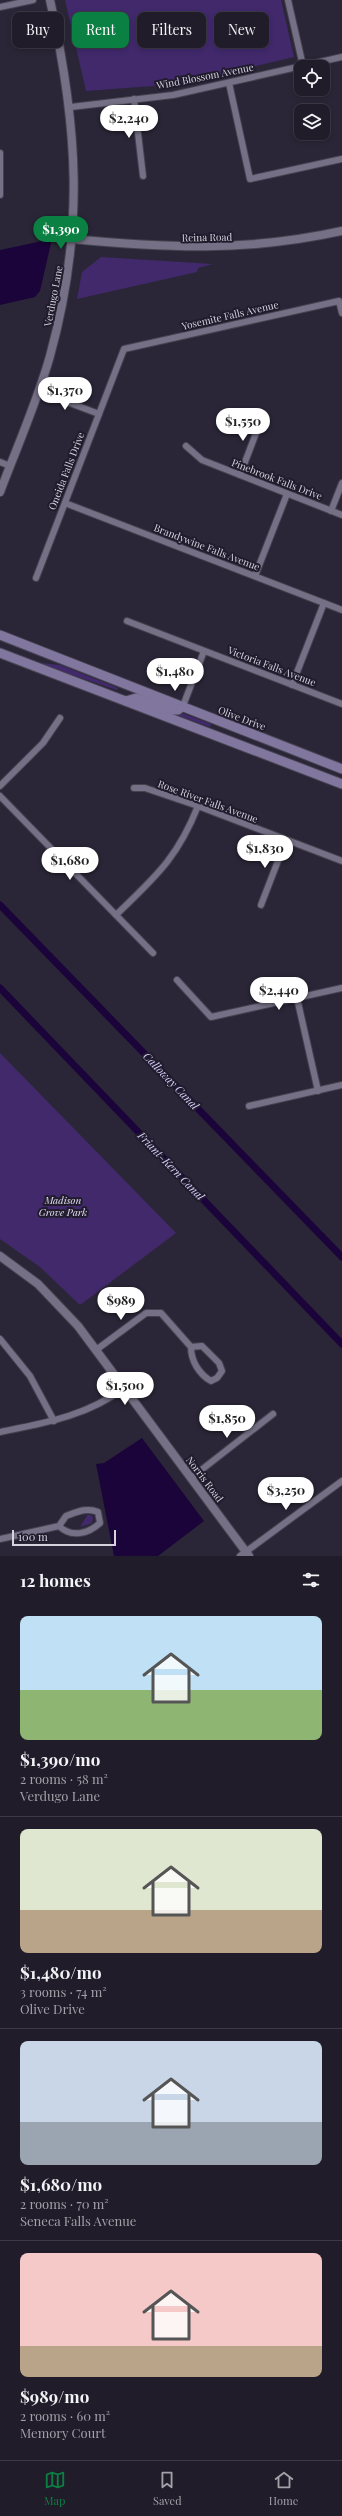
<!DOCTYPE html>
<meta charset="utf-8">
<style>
body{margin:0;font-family:"Playfair Display",serif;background:#282531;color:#f1f3f6;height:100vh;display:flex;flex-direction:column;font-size:15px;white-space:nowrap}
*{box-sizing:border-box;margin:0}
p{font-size:13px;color:#a2a1a8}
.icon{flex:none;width:22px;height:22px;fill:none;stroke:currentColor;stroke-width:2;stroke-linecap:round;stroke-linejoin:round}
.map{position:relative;height:1556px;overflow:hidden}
.side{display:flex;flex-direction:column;background:#201c29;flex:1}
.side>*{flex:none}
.hud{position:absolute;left:12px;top:12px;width:318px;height:36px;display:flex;gap:8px}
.controls{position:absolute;left:294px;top:60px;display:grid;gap:8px}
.controls a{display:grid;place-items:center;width:36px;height:36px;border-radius:8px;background:#201c29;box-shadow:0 2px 6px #0003,0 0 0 1px #3d3a46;font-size:20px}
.scale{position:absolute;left:12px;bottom:10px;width:104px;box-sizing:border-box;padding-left:4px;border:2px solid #d5d3de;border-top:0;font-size:11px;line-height:14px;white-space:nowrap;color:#d5d3de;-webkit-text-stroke:3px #211c2d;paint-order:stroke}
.price{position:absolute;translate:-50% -34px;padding:0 9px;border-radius:14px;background:#fff;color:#222;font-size:13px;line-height:26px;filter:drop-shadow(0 1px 2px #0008)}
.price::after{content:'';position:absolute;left:50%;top:24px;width:12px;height:9px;margin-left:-6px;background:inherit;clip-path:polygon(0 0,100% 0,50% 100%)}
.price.selected{background:#0b8043;color:#fff}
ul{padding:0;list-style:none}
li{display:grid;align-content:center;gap:8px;height:212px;padding:0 20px}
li+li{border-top:1px solid #3d3a46}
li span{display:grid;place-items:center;height:124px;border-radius:8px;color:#555}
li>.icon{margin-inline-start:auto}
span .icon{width:72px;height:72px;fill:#fffc;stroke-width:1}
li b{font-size:17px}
h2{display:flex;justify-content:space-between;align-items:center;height:48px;padding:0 20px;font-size:17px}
.pill{padding:0 14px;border-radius:8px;background:#201c29;box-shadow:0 2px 6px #0003,0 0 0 1px #3d3a46;font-size:14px;line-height:36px}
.pill.selected{background:#0b8043;color:#fff}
.tabs{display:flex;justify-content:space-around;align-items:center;height:56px;border-top:1px solid #3d3a46;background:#201c29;font-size:11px;color:#a2a1a8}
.tabs a{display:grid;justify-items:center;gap:2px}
.tabs .selected{color:#0b8043}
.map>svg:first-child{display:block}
</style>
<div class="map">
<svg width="342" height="1556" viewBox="0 0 342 1556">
<rect width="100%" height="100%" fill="#2a2637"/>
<g fill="#41296c">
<polygon points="65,0 281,0 294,57 179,84 86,91"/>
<polygon points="101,257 213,264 198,268 197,272 77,299 82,272"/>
<polygon points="42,663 60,665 118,688 117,690 40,664"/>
<polygon points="179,712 211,724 210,727 177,715"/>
<polygon points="0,1053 176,1233 80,1305 40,1267 0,1239"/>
<polygon points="88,1514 93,1517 92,1523 80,1527"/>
</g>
<g fill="#1b043a">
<polygon points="52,239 40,291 35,297 0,305 0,250"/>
<polygon points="142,1438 204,1521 158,1556 114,1556 96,1464 104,1463"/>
</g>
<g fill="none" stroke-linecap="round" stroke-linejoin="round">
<g stroke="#1b043a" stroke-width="7">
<polyline points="0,905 342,1257"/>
<polyline points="0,988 342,1344"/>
</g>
<g stroke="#454250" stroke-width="8">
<g id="minor">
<polyline points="288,0 303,66"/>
<polyline points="0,7 33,0"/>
<polyline points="229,83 250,179 342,159"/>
<polyline points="134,99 143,176"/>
<polyline points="71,107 173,95 342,57"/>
<polyline points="0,153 0,195"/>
<polyline points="38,391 99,414"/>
<polyline points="186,446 202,460 342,515"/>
<polyline points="0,462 10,466"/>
<polyline points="240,475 263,415"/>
<polyline points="65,503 342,610"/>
<polyline points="331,511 342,483"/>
<polyline points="255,576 287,494"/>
<polyline points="36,578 124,349 339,301 342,313"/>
<polyline points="127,621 342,704"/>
<polyline points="292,685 324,603"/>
<polyline points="183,706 204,651"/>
<polyline points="0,786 43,743 60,718"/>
<polyline points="134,788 145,788 198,806 342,861"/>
<polyline points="0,796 153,953"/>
<polyline points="261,905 286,840"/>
<path d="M116 915C155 877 177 859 198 806"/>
<polyline points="177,980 211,1017 342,988"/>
<polyline points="297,998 318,1091"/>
<polyline points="249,1106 342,1085"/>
<polyline points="0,1339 30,1376 54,1421"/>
<path d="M96 1350 146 1313H161L191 1347C191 1361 199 1374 211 1381L217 1378 222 1371 219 1363 202 1346 191 1347"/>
<path d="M0 1432C45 1423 87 1416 124 1388"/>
<polyline points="191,1478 273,1414"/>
<path d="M0 1539 59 1526 66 1516C77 1512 87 1507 98 1512L100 1523C88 1534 71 1538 59 1526"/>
<polyline points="240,1556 342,1481"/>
</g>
</g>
<g stroke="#454250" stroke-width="10">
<g id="tertiary">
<path d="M72 239C167 248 247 252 342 231"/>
<path d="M0 492C17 447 37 402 50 356 85 229 78 127 50 0"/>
<polyline points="0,1256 38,1284 78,1326 249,1556"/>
</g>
</g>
<g stroke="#454250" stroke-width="11">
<g id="secondary">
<polyline points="0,635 342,769"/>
<polyline points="0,653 342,784"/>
<polyline points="126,701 136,698 173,710 178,710 183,706"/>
</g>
</g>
<use href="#minor" stroke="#757085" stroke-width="6"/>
<use href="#tertiary" stroke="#757085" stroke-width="8"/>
<use href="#secondary" stroke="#81769d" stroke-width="9"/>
</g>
<g text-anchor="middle" stroke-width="4" stroke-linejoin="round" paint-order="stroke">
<g font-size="10" fill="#d5d3de" stroke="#211c2d">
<text transform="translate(205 76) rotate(-11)" y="4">Wind Blossom Avenue</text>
<text transform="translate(207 237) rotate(-1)" y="4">Reina Road</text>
<text transform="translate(53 296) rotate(-79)" y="4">Verdugo Lane</text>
<text transform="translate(230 315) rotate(-13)" y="4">Yosemite Falls Avenue</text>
<text transform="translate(66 471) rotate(-69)" y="4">Oneida Falls Drive</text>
<text transform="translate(277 479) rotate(21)" y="4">Pinebrook Falls Drive</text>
<text transform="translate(207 547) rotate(21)" y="4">Brandywine Falls Avenue</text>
<text transform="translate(272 666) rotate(21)" y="4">Victoria Falls Avenue</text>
<text transform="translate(242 718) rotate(21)" y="4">Olive Drive</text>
<text transform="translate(208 801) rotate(20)" y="4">Rose River Falls Avenue</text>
<text transform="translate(205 1479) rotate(53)" y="4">Norris Road</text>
</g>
<g font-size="10" font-style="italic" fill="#e5e0f5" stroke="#211c2d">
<text x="63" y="1204">Madison<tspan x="63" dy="12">Grove Park</tspan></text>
</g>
<g font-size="11" font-style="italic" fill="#d9cffa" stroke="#211c2d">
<text transform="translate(171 1081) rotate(46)" y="4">Calloway Canal</text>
<text transform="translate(171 1166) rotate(46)" y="4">Friant-Kern Canal</text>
</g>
</g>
</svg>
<div class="controls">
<a><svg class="icon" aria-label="locate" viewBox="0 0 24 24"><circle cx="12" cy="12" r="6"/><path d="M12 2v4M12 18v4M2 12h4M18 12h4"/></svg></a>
<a><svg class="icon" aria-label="layers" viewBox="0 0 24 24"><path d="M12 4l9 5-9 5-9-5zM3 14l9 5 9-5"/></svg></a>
</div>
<div class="scale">100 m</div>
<b class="price" style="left:129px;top:139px">$2,240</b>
<b class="price selected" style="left:61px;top:250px">$1,390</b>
<b class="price" style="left:65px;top:411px">$1,370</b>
<b class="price" style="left:243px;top:442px">$1,550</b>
<b class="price" style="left:175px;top:692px">$1,480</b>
<b class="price" style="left:265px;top:869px">$1,830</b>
<b class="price" style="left:70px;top:881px">$1,680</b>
<b class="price" style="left:279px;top:1011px">$2,440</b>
<b class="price" style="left:121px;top:1321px">$989</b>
<b class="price" style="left:125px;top:1406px">$1,500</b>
<b class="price" style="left:227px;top:1439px">$1,850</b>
<b class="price" style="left:286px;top:1511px">$3,250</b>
<div class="hud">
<a class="pill">Buy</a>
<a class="pill selected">Rent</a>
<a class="pill">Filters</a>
<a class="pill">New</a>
</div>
</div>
<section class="side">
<h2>12 homes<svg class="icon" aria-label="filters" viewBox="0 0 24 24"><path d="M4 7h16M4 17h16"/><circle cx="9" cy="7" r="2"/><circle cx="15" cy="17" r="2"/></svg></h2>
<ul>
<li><span style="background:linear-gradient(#bfe0f5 60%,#8fb573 0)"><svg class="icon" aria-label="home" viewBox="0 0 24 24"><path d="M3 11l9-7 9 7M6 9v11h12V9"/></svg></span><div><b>$1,390/mo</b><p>2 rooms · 58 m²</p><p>Verdugo Lane</p></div></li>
<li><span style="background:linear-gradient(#dfe7d0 65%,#b9a48a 0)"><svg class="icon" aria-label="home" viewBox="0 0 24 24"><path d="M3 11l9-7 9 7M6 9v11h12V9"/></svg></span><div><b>$1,480/mo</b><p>3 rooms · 74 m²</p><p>Olive Drive</p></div></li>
<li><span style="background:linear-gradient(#c9d6e8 65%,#9aa5b1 0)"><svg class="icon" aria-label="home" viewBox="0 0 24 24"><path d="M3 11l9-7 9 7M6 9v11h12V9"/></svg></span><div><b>$1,680/mo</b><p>2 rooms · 70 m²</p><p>Seneca Falls Avenue</p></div></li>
<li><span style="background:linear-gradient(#f6c9c9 75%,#b9a48a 0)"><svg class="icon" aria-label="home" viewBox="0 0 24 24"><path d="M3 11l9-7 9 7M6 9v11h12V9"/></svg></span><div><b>$989/mo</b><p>2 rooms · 60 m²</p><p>Memory Court</p></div></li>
</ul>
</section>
<nav class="tabs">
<a class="selected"><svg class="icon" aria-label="map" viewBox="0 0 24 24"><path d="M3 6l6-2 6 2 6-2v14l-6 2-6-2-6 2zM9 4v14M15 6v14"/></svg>Map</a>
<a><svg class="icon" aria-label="saved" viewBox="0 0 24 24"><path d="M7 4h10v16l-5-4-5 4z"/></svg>Saved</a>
<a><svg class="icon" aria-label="home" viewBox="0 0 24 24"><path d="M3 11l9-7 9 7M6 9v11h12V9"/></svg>Home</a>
</nav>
